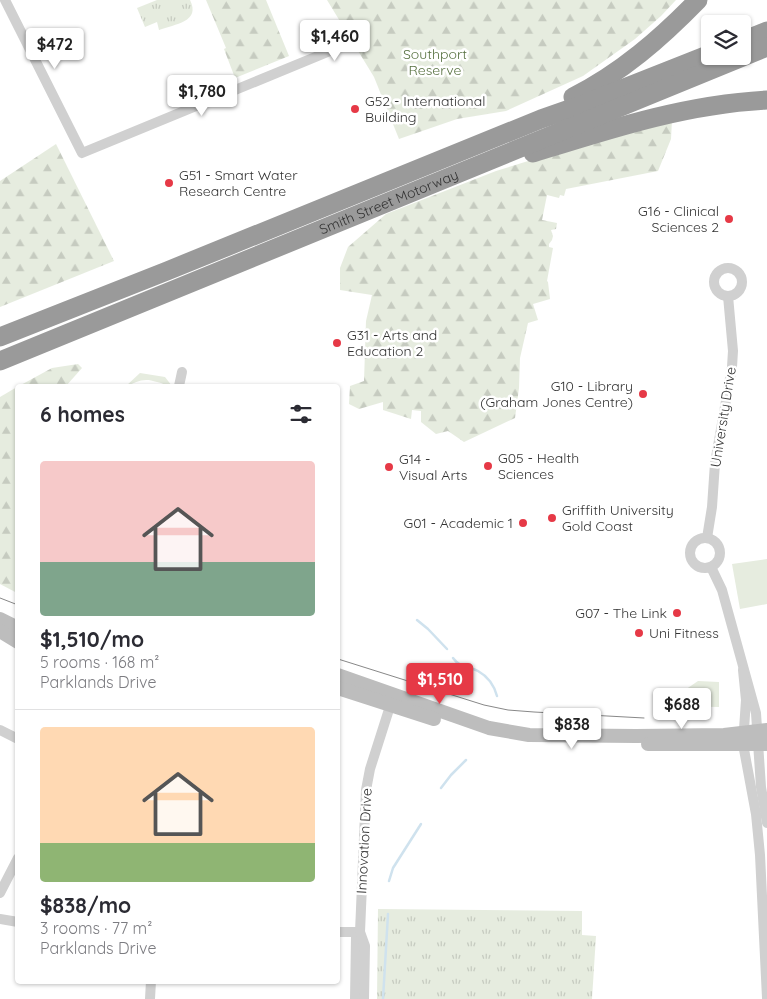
<!DOCTYPE html>
<meta charset="utf-8">
<style>
body{margin:0;font-family:Quicksand,sans-serif;background:#f7f7f7;color:#2b2b33;height:100vh;display:flex;flex-direction:column;font-size:19px;white-space:nowrap}
*{box-sizing:border-box;margin:0}
p{font-size:16px;color:#7c7c81}
.icon{flex:none;width:28px;height:28px;fill:none;stroke:currentColor;stroke-width:2;stroke-linecap:round;stroke-linejoin:round}
.map{position:relative;flex:1;overflow:hidden}
.details{position:absolute;left:15px;top:384px;width:325px;height:600px;display:flex;flex-direction:column;background:#fff;border-radius:5px;box-shadow:0 1px 4px #0004}
.details>*{flex:none}
.tools{position:absolute;left:701px;top:15px;display:grid;gap:10px}
.tools a{display:grid;place-items:center;width:50px;height:50px;border-radius:5px;background:#fff;box-shadow:0 1px 4px #0004;font-size:25px}
.price{position:absolute;translate:-50% -42px;padding:0 11px;border-radius:5px;background:#fff;color:#222;font-size:16px;line-height:32px;filter:drop-shadow(0 1px 2px #0008)}
.price::after{content:'';position:absolute;left:50%;top:30px;width:15px;height:11px;margin-left:-8px;background:inherit;clip-path:polygon(0 0,100% 0,50% 100%)}
.price.selected{background:#e63946;color:#fff}
ul{padding:0;list-style:none}
li{display:grid;align-content:center;gap:10px;height:265px;padding:0 25px}
li+li{border-top:1px solid #e1e1e2}
li span{display:grid;place-items:center;height:155px;border-radius:5px;color:#555}
li>.icon{margin-inline-start:auto}
span .icon{width:90px;height:90px;fill:#fffc;stroke-width:1}
li b{font-size:21px}
h2{display:flex;justify-content:space-between;align-items:center;height:60px;padding:0 25px;font-size:21px}
.map>svg:first-child{display:block}
</style>
<div class="map">
<svg width="767" height="999" viewBox="0 0 767 999">
<defs>
<pattern id="grass-tufts" width="24" height="20" patternUnits="userSpaceOnUse" patternTransform="scale(1.25)"><rect width="24" height="20" fill="#e6ecdf"/><path d="M3 7l-1-3M5 7V3M7 7l1-3M15 17l-1-3M17 17v-4M19 17l1-3" fill="none" stroke="#c6cbc0"/></pattern>
<pattern id="forest-firs" width="22" height="20" patternUnits="userSpaceOnUse" patternTransform="scale(1.25)"><rect width="22" height="20" fill="#e6ecdf"/><path d="M5 1l3.5 6h-7zM16 11l3.5 6h-7z" fill="#c6cbc0"/></pattern>
</defs>
<rect width="100%" height="100%" fill="#fff"/>
<g fill="url(#grass-tufts)">
<path d="M157 0H190C201 22 175 24 159 30L157 22 145 27 137 8Z"/>
<polygon points="378,909 582,911 582,935 596,936 592,999 377,999"/>
</g>
<g fill="url(#forest-firs)">
<polygon points="206,0 266,0 289,56 235,78 224,49 226,48"/>
<polygon points="327,0 676,0 661,16 635,39 583,76 506,111 457,119 399,139 374,77"/>
<polygon points="672,120 671,139 658,171 566,189 564,196 560,195 559,198 547,195 542,220 557,223 556,229 551,230 553,236 552,240 549,244 549,247 553,248 547,281 548,282 550,299 533,304 538,320 528,323 520,358 519,388 515,418 464,442 448,431 436,434 421,422 421,411 412,410 411,419 383,410 383,402 359,409 349,404 350,386 364,381 366,321 372,295 340,290 340,268 348,247 386,214 496,171 612,135"/>
<polygon points="56,144 114,261 0,307 0,181"/>
<polygon points="78,364 82,368 66,386 19,386 52,368"/>
<polygon points="17,387 17,593 0,584 0,397"/>
</g>
<g fill="#e6ecdf">
<path d="M140 373 165 377 172 386C166 386 163 383 157 382 143 377 137 382 126 386Z"/>
<polygon points="767,559 767,604 740,609 732,564"/>
<polygon points="698,681 719,682 719,707 666,706 666,703"/>
</g>
<g fill="none" stroke-linecap="round" stroke-linejoin="round">
<g stroke="#cfe2ee" stroke-width="2.5">
<polyline points="417,620 428,629 447,649"/>
<path d="M453 658C460 668 469 666 478 671 487 676 494 685 497 696"/>
<polyline points="441,788 451,775 466,760"/>
<polyline points="389,881 393,868 421,824"/>
<polyline points="383,999 388,914"/>
</g>
<g stroke="#d0d0d0" stroke-width="10">
<polyline points="5,0 82,153 347,44"/>
<circle cx="728" cy="282" r="14"/>
<polyline points="179,386 182,372"/>
<circle cx="705" cy="553" r="15"/>
<polyline points="707,538 712,507 715,463 732,367 733,351 728,296"/>
<polyline points="711,567 722,590 756,713 761,787 767,823"/>
<polyline points="743,670 746,700 743,744 756,814 760,855 767,998"/>
<polyline points="0,730 18,739"/>
<polyline points="0,893 18,858"/>
<polyline points="0,919 18,922"/>
<polyline points="338,932 360,932"/>
<polyline points="150,999 151,981"/>
<polyline points="355,999 356,937 360,932"/>
<polyline points="364,999 365,946 360,932 366,790 370,769 392,700"/>
</g>
<g stroke="#bdbdbd" stroke-width="14">
<polyline points="0,619 18,628"/>
<polyline points="0,631 18,642"/>
<polyline points="338,675 489,728 529,735 636,736 724,735 767,730"/>
<polyline points="338,688 434,719"/>
<polyline points="648,744 767,744"/>
</g>
<g stroke="#9a9a9a" stroke-width="19">
<polyline points="742,41 767,31"/>
<path d="M573 97C621 73 661 38 698 0"/>
<path d="M533 153C610 129 686 104 767 100"/>
<polyline points="0,337 167,271 541,119 581,105 710,54"/>
<path id="s1" d="M0 361 767 47"/>
</g>
<g stroke="#888" stroke-width="1">
<polyline points="0,598 18,605"/>
<polyline points="338,659 484,705 508,710 534,712 644,718"/>
</g>
</g>
<g fill="#e63946" stroke="#fff" stroke-width="2">
<circle cx="355" cy="109" r="5"/>
<circle cx="169" cy="183" r="5"/>
<circle cx="729" cy="219" r="5"/>
<circle cx="337" cy="343" r="5"/>
<circle cx="643" cy="394" r="5"/>
<circle cx="488" cy="466" r="5"/>
<circle cx="389" cy="467" r="5"/>
<circle cx="552" cy="518" r="5"/>
<circle cx="523" cy="523" r="5"/>
<circle cx="677" cy="613" r="5"/>
<circle cx="639" cy="633" r="5"/>
</g>
<g text-anchor="middle" stroke-width="5" stroke-linejoin="round" paint-order="stroke">
<g font-size="14" fill="#56703f" stroke="#fff">
<text x="435" y="59">Southport<tspan x="435" dy="16">Reserve</tspan></text>
</g>
<g font-size="14" fill="#333" stroke="#fff" text-anchor="start">
<text x="365" y="106">G52 - International<tspan x="365" dy="16">Building</tspan></text>
<text x="179" y="180">G51 - Smart Water<tspan x="179" dy="16">Research Centre</tspan></text>
<text x="719" y="216" text-anchor="end">G16 - Clinical<tspan x="719" dy="16">Sciences 2</tspan></text>
<text x="347" y="340">G31 - Arts and<tspan x="347" dy="16">Education 2</tspan></text>
<text x="633" y="391" text-anchor="end">G10 - Library<tspan x="633" dy="16">(Graham Jones Centre)</tspan></text>
<text x="498" y="463">G05 - Health<tspan x="498" dy="16">Sciences</tspan></text>
<text x="399" y="464">G14 -<tspan x="399" dy="16">Visual Arts</tspan></text>
<text x="562" y="515">Griffith University<tspan x="562" dy="16">Gold Coast</tspan></text>
<text x="513" y="528" text-anchor="end">G01 - Academic 1</text>
<text x="667" y="618" text-anchor="end">G07 - The Link</text>
<text x="649" y="638">Uni Fitness</text>
</g>
<g font-size="14" fill="#333" stroke="#fff">
<text dy="5" stroke="none"><textPath href="#s1" startOffset="420">Smith Street Motorway</textPath></text>
<text transform="translate(723 417) rotate(-81)" y="5">University Drive</text>
<text transform="translate(364 841) rotate(-87)" y="5">Innovation Drive</text>
</g>
</g>
</svg>
<div class="tools">
<a><svg class="icon" aria-label="layers" viewBox="0 0 24 24"><path d="M12 4l9 5-9 5-9-5zM3 14l9 5 9-5"/></svg></a>
</div>
<b class="price" style="left:335px;top:62px">$1,460</b>
<b class="price" style="left:55px;top:70px">$472</b>
<b class="price" style="left:202px;top:117px">$1,780</b>
<b class="price selected" style="left:440px;top:705px">$1,510</b>
<b class="price" style="left:682px;top:730px">$688</b>
<b class="price" style="left:572px;top:750px">$838</b>
<section class="details">
<h2>6 homes<svg class="icon" aria-label="filters" viewBox="0 0 24 24"><path d="M4 7h16M4 17h16"/><circle cx="9" cy="7" r="2"/><circle cx="15" cy="17" r="2"/></svg></h2>
<ul>
<li><span style="background:linear-gradient(#f6c9c9 65%,#7fa58c 0)"><svg class="icon" aria-label="home" viewBox="0 0 24 24"><path d="M3 11l9-7 9 7M6 9v11h12V9"/></svg></span><div><b>$1,510/mo</b><p>5 rooms · 168 m²</p><p>Parklands Drive</p></div></li>
<li><span style="background:linear-gradient(#ffd9b3 75%,#8fb573 0)"><svg class="icon" aria-label="home" viewBox="0 0 24 24"><path d="M3 11l9-7 9 7M6 9v11h12V9"/></svg></span><div><b>$838/mo</b><p>3 rooms · 77 m²</p><p>Parklands Drive</p></div></li>
</ul>
</section>
</div>
